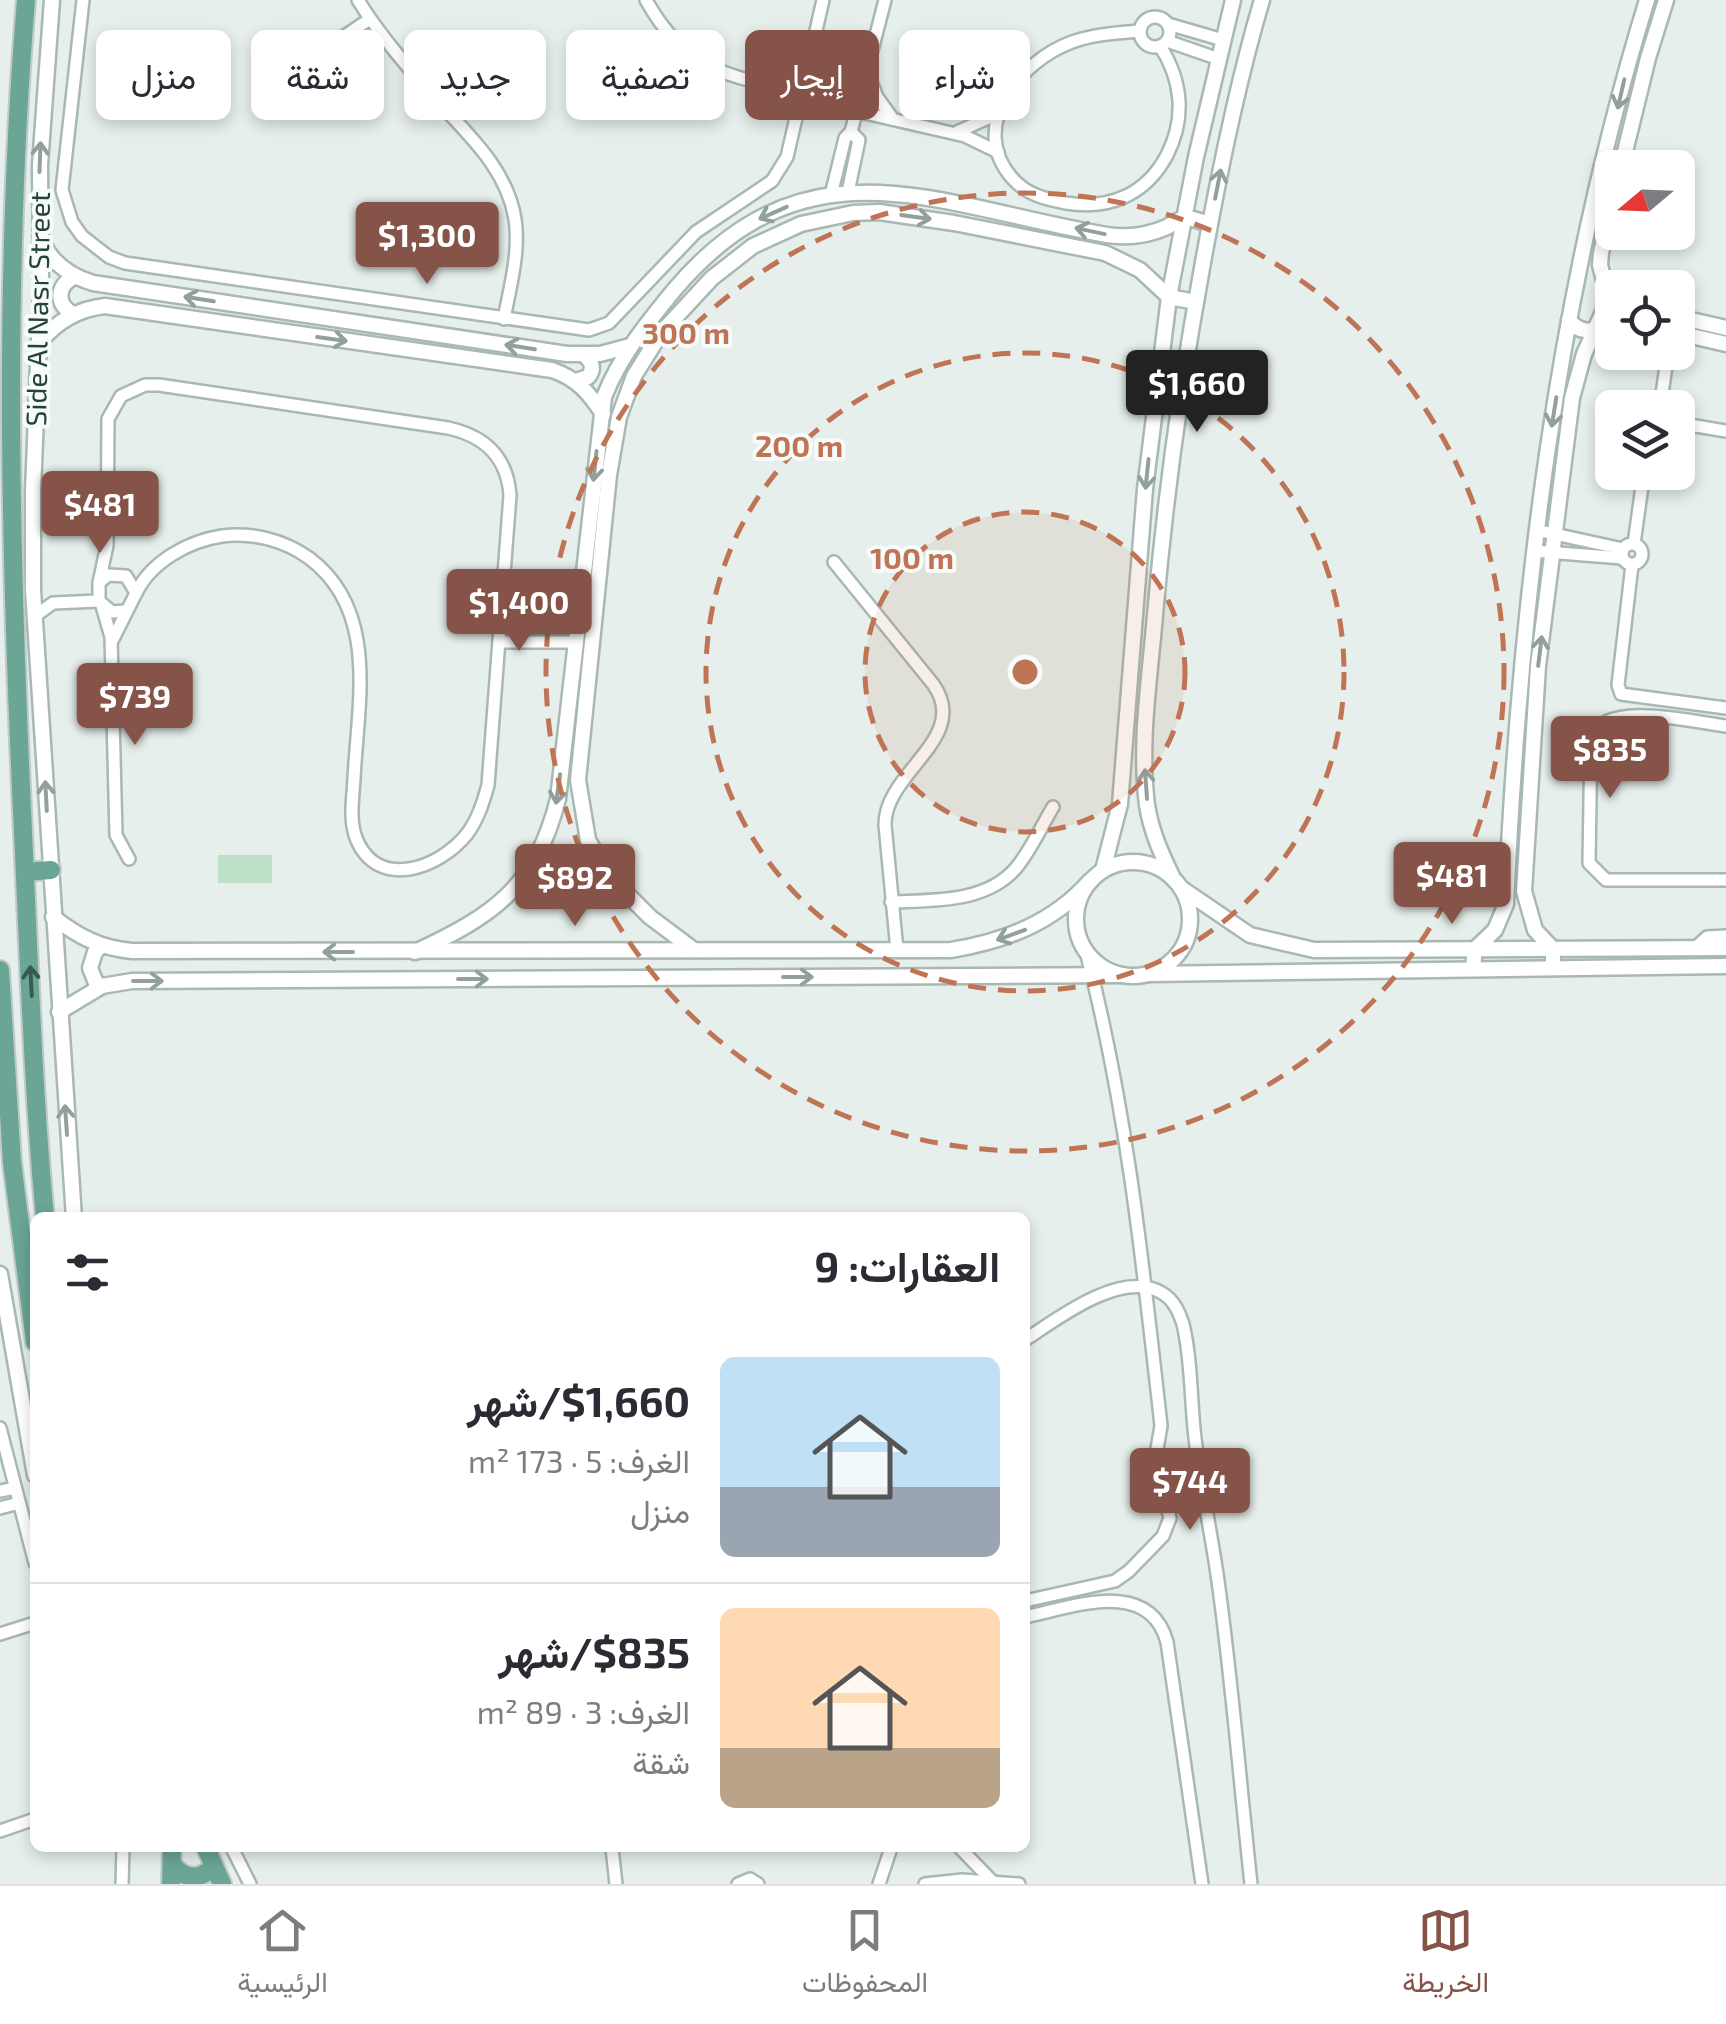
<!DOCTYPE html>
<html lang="ar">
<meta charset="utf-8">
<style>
body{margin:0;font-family:"Exo 2",Vazirmatn,sans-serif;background:#f2f2f3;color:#2b2b33;direction:rtl;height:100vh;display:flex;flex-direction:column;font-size:38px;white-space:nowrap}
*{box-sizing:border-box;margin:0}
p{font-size:32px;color:#7c7c81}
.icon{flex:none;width:55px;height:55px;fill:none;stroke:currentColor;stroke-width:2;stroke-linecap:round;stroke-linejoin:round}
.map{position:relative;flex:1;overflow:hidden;direction:ltr}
.drawer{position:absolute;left:30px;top:1212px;width:1000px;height:640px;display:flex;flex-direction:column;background:#fff;border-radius:15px;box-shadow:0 5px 15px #0003;direction:rtl}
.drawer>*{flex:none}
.hud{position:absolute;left:30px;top:30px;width:1000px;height:90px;direction:rtl;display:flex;gap:20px}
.needle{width:65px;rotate:251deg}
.fabs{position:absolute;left:1595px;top:150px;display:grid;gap:20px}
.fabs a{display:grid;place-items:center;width:100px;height:100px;border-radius:15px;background:#fff;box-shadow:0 5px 15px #0003;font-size:50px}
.price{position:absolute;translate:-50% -85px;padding:0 22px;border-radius:10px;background:#855347;color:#fff;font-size:32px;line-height:65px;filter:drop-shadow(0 2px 5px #0008)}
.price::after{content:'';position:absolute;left:50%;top:60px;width:30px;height:22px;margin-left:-15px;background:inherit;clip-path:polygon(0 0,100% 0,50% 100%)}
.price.current{background:#222;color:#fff}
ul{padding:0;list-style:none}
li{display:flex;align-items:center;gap:30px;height:250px;padding:0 30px}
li+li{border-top:2px solid #e1e1e2}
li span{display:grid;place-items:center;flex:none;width:280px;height:200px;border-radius:15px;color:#555}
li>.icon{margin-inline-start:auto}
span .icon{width:120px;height:120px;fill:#fffc;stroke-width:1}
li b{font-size:42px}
h2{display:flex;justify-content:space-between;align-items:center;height:120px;padding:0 30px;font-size:42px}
.pill{padding:0 35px;border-radius:15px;background:#fff;box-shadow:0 5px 15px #0003;font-size:35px;line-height:90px}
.pill.current{background:#855347;color:#fff}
.menu{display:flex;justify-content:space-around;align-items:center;height:140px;border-top:2px solid #e1e1e2;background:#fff;font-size:28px;color:#7c7c81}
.menu a{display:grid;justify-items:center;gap:5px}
.menu .current{color:#855347}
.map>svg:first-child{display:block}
</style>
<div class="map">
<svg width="1726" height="1884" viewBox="0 0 1726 1884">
<rect width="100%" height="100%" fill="#e6efeb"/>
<rect fill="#bfe0c8" x="218" y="855" width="54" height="28"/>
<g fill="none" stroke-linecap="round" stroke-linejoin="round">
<g stroke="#a8b8b2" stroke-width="16">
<g id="minor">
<polyline points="83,0 62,190 72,222 82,236 109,257 125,263 589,330 609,323 696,232 772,181 787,157 823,0"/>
<path d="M358 0C377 31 401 59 424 86 459 127 506 163 515 219 520 252 510 287 504 319"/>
<path d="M646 0C687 73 726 74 801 93"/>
<circle cx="1155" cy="32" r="15"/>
<polyline points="1168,24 1223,40"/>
<path d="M1140 31C1117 33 1094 34 1072 42 1020 61 967 126 1012 178 1027 195 1045 199 1066 203 1109 210 1146 195 1167 155 1186 118 1182 80 1160 46"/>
<polyline points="1167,41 1219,59"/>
<polyline points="867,71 877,97 893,119"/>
<polyline points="263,91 370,19"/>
<polyline points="856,111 965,136 998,152"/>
<polyline points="851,132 885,0"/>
<polyline points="957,132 997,114"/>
<polyline points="831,195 845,138 851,132 859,140 848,192"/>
<polyline points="1660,408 1668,352"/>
<polyline points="1678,423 1726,431"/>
<polyline points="1536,530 1623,549"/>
<circle cx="1632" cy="554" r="10"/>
<polyline points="1634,544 1644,472"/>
<polyline points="1534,551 1622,558"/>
<path d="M834 562 933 684C972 738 884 772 885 825L897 950"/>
<polyline points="1632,565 1618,685 1621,694 1726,708"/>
<path d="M99 583 107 545 108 419 121 396 145 385H159L448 428C485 436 507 457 510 495L488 785C483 803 478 819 467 834 439 869 377 891 356 838 349 819 353 798 354 778 358 702 379 610 309 558 284 540 252 532 222 536 188 541 151 562 136 593"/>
<polyline points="102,606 111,637 116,835 129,859"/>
<polyline points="35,616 53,603 99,601"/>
<polyline points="113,639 136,593 126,576 108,575 99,583 99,601 112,612 124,611"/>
<polyline points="499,642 575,642"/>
<path d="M1726 726C1693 722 1608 700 1591 736L1589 863 1606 880H1726"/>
<path d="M891 902C934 900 986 903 1016 868 1031 850 1041 827 1053 807"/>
<polyline points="1695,948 1707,937 1726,936"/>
<path d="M1025 1340C1058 1318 1122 1269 1162 1293 1174 1300 1179 1312 1183 1324 1193 1366 1190 1411 1197 1453 1203 1496 1212 1538 1218 1581 1232 1681 1240 1783 1251 1884"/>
<polyline points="0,1428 35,1563"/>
<polyline points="0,1491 15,1488"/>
<polyline points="0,1508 19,1503"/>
<path d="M1025 1601 1115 1581 1129 1571 1163 1536 1170 1518 1155 1460 1161 1426C1143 1265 1127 1109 1086 951"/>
<path d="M1025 1617C1073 1607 1149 1577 1167 1642L1202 1884"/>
<polyline points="0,1634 35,1623"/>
<polyline points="0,1831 35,1819"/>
<polyline points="232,1848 250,1884"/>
<polyline points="612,1848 616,1884"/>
<polyline points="960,1848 992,1881"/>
<polyline points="122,1884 123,1848"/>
<polyline points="738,1884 750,1879 758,1884"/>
<polyline points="879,1884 891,1848"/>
<polyline points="925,1884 962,1880 1019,1884"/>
</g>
</g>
<g stroke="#a8b8b2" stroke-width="19">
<g id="tertiary">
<polyline points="52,0 40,165 41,289 33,491 33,590 74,1218"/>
<polyline points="1621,168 1648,58 1666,0"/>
<path d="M42 241C52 264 70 276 93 283L567 354H600L630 346"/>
<path d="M73 314C56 305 56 286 74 277"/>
<polyline points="1678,317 1726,328"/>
<path d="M1569 320C1581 336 1595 330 1612 326"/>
<polyline points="1678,333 1726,344"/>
<path d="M40 342C57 321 78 309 105 306L552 370C578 379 589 393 603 414"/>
<path d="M576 381 588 377C594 370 593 362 585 356"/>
<circle cx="1133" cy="919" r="57"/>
<polyline points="1103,870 1120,804 1145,489 1169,297 1196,157 1233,0"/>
<path d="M1172 876C1161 853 1151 831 1147 805 1139 742 1150 677 1155 615 1165 498 1181 383 1202 268 1218 178 1236 87 1262 0"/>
<polyline points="1181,888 1250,935 1314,950 1726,948"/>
<path d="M53 917C79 937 100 948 132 951L951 950C1005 941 1053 923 1090 881"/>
<polyline points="101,946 95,952 90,968 96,983 102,986"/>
<polyline points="694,950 650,917 609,876 588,840 578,780 609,475 619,417 634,376 661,333 712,278 753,246 801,224 853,213 879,212 954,223 1105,253 1140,270 1169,297 1196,302"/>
<path d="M415 952C493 916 536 887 558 799L604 397C620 356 647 323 675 289 808 133 940 207 1107 235 1127 238 1149 235 1167 227 1174 223 1180 218 1187 218 1195 219 1203 222 1210 224"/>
<path d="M1473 968 1475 949 1495 930 1506 904C1520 599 1557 293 1647 0"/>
<polyline points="1553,968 1553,949 1535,930 1524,891 1538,666 1572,398 1584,354 1604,310 1606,288 1600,265 1601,253 1612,205"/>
<polyline points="1151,974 1726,966"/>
<polyline points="59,1012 102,986 132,981 1122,975"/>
<polyline points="0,1274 35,1475"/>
</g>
</g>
<g stroke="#c2cac8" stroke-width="22">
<g id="primary">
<path d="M26 0C3 276 10 556 23 832 29 960 33 1090 45 1218"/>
<polyline points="25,872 51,870"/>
<polyline points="0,970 12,1162 35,1342"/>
<polyline points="206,1848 222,1884"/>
<path d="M173 1865C185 1880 200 1880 213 1867"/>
<polyline points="171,1884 172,1848"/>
</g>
</g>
<use href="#minor" stroke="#fff" stroke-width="11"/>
<use href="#tertiary" stroke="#fff" stroke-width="14"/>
<use href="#primary" stroke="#6aa596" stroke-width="18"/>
</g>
<defs><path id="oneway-shaft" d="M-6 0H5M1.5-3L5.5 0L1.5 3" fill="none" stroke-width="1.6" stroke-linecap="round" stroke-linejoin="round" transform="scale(2.5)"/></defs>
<g stroke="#92a09c">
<use href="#oneway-shaft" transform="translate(1621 94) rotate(103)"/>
<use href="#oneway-shaft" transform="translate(40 157) rotate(-88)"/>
<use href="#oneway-shaft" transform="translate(1218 184) rotate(-79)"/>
<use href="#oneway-shaft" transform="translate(773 213) rotate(156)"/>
<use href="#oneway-shaft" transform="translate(916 217) rotate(8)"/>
<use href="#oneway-shaft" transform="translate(1090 231) rotate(-168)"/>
<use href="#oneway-shaft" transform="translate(199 299) rotate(-171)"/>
<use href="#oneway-shaft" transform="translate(332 339) rotate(8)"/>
<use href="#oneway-shaft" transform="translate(520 347) rotate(-171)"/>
<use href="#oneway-shaft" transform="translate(1554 412) rotate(99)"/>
<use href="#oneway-shaft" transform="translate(595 466) rotate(96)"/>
<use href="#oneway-shaft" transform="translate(1147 474) rotate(96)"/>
<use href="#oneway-shaft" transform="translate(1540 651) rotate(-83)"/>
<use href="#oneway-shaft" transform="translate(1146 784) rotate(-94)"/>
<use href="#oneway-shaft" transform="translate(558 789) rotate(98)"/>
<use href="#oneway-shaft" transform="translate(46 796) rotate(-93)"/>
<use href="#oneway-shaft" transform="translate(1011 935) rotate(160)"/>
<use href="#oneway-shaft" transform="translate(338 952) rotate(-180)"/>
<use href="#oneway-shaft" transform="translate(798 977)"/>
<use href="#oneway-shaft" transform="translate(473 979)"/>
<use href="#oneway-shaft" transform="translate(148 981)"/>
<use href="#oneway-shaft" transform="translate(66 1120) rotate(-94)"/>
</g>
<use stroke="#365b51" href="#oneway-shaft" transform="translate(31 981) rotate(-93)"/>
<circle cx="1025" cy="672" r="160" fill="#c07456" fill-opacity=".12"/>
<g fill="none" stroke="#c07456" stroke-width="5" stroke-dasharray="18 12">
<circle cx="1025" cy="672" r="160"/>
<circle cx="1025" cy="672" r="319"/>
<circle cx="1025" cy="672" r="479"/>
</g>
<g text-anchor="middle" stroke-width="8" stroke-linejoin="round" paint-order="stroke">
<g font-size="28" fill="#24423a" stroke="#f7fbf9">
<text transform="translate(38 309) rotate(-89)" y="10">Side Al Nasr Street</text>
</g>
</g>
<circle cx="1025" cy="672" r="15" fill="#c07456" stroke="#f7fbf9" stroke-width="5"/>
<g font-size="30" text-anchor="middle" font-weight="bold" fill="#c07456" stroke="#f7fbf9" stroke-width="8" stroke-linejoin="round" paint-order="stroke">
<text x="686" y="344">300 m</text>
<text x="799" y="457">200 m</text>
<text x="912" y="569">100 m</text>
</g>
</svg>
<div class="fabs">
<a><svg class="needle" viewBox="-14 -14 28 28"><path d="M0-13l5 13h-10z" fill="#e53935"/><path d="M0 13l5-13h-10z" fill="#7c7c81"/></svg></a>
<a><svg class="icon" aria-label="locate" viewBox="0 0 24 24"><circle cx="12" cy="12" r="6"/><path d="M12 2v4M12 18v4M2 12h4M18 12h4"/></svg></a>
<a><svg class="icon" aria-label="layers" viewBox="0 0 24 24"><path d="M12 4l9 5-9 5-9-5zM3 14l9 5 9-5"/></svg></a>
</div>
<b class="price" style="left:427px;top:287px">$1,300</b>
<b class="price current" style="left:1197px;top:435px">$1,660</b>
<b class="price" style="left:100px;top:556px">$481</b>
<b class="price" style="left:519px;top:654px">$1,400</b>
<b class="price" style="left:135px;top:748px">$739</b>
<b class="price" style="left:1610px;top:801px">$835</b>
<b class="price" style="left:1452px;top:927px">$481</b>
<b class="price" style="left:575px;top:929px">$892</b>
<b class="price" style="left:1190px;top:1533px">$744</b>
<div class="hud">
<a class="pill">شراء</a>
<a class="pill current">إيجار</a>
<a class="pill">تصفية</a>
<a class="pill">جديد</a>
<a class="pill">شقة</a>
<a class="pill">منزل</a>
</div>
<section class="drawer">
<h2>العقارات: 9<svg class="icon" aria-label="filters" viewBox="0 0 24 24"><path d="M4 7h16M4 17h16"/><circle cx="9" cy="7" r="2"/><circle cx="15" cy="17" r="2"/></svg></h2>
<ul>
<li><span style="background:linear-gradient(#bfe0f5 65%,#9aa5b1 0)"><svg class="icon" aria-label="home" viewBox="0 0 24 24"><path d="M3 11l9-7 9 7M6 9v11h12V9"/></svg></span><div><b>$1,660/شهر</b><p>الغرف: 5 · 173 m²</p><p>منزل</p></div></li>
<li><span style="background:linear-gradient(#ffd9b3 70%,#b9a48a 0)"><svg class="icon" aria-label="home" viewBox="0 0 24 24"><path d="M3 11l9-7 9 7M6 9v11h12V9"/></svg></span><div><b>$835/شهر</b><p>الغرف: 3 · 89 m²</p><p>شقة</p></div></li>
</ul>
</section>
</div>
<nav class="menu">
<a class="current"><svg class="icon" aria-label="map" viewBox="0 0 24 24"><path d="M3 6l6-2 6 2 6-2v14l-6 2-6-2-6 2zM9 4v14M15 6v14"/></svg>الخريطة</a>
<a><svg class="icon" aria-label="saved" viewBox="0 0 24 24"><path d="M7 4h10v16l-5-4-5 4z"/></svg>المحفوظات</a>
<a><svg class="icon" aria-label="home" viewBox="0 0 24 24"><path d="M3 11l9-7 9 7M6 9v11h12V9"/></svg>الرئيسية</a>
</nav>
